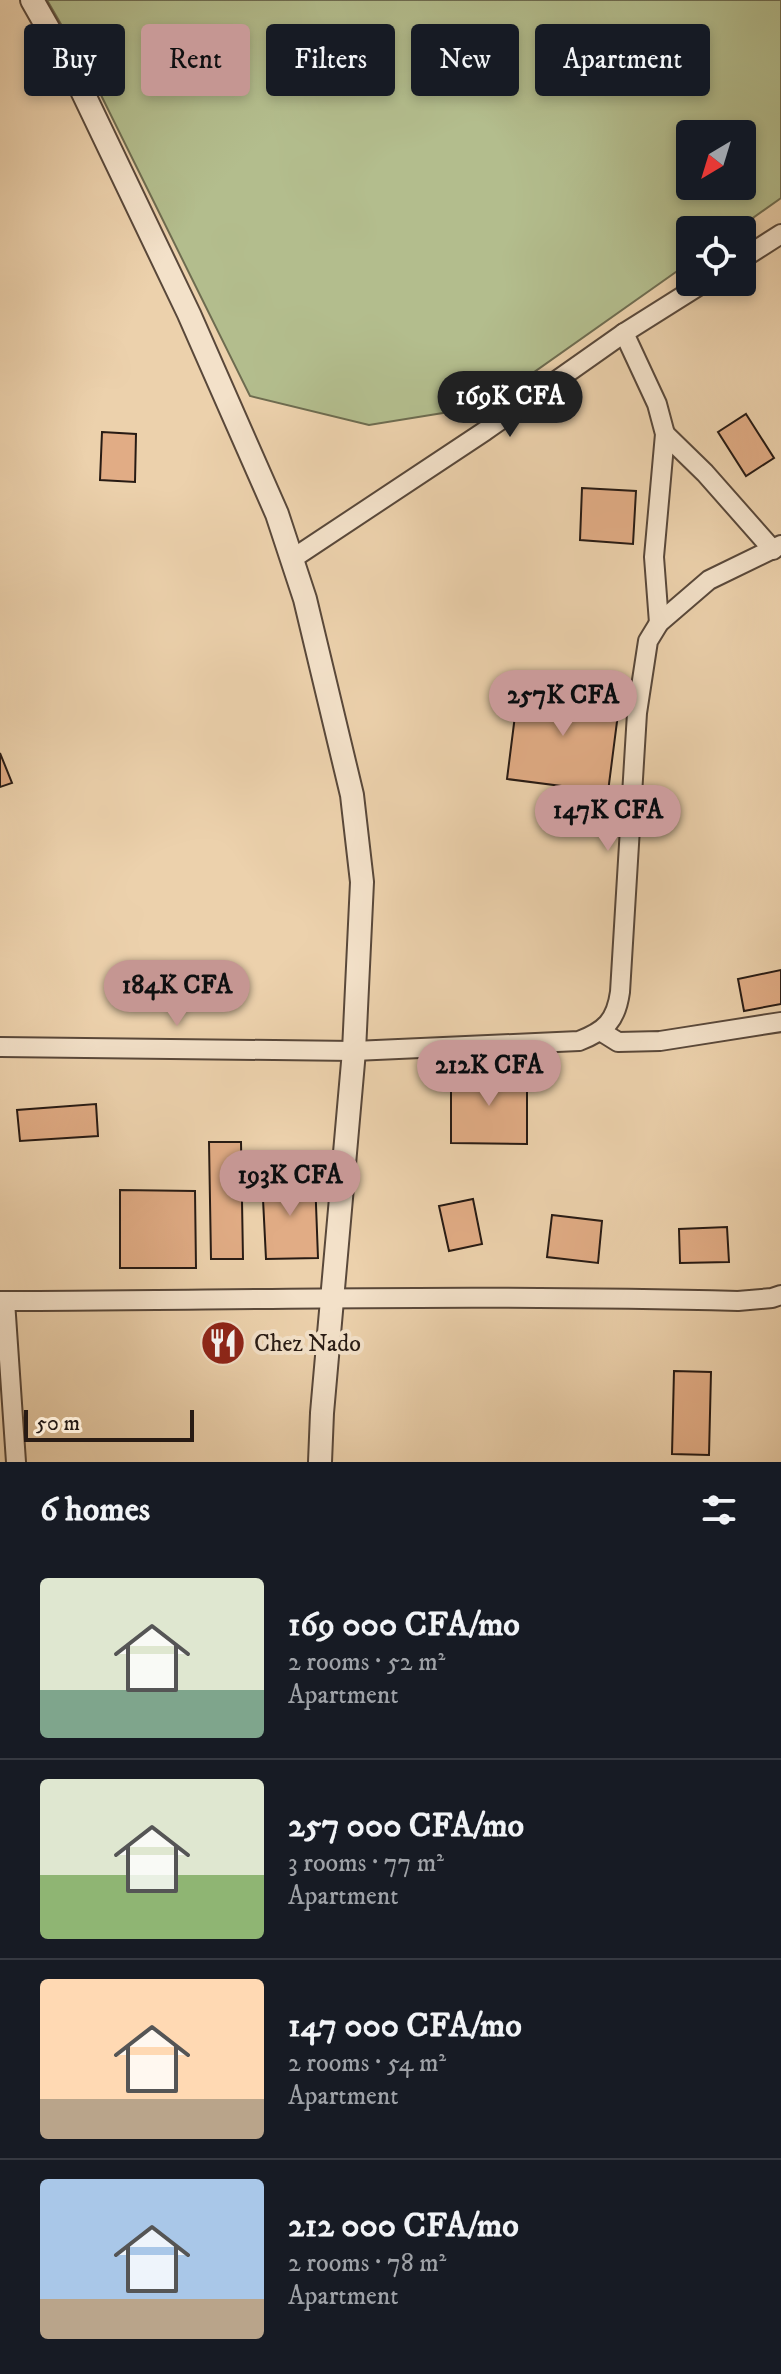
<!DOCTYPE html>
<meta charset="utf-8">
<style>
body{margin:0;font-family:"IM FELL DW Pica",serif;background:#242831;color:#f1f3f6;height:100vh;display:flex;flex-direction:column;font-size:30px;white-space:nowrap}
*{box-sizing:border-box;margin:0}
p{font-size:26px;color:#9ea1a6}
.icon{flex:none;width:44px;height:44px;fill:none;stroke:currentColor;stroke-width:2;stroke-linecap:round;stroke-linejoin:round}
.map{position:relative;height:1462px;overflow:hidden}
.details{display:flex;flex-direction:column;background:#171b24;flex:1}
.details>*{flex:none}
.hud{position:absolute;left:24px;top:24px;width:734px;height:72px;display:flex;gap:16px}
.needle{width:52px;rotate:218deg}
.tools{position:absolute;left:676px;top:120px;display:grid;gap:16px}
.tools a{display:grid;place-items:center;width:80px;height:80px;border-radius:8px;background:#171b24;box-shadow:0 4px 12px #0003;font-size:40px}
.scale{position:absolute;left:24px;bottom:20px;width:170px;box-sizing:border-box;padding-left:8px;border:4px solid #281b14;border-top:0;font-size:22px;line-height:28px;white-space:nowrap;color:#281b14;-webkit-text-stroke:6px #f3e1c9;paint-order:stroke}
.price{position:absolute;translate:-50% -68px;padding:0 18px;border-radius:28px;background:#c59692;color:#111;font-size:26px;line-height:52px;filter:drop-shadow(0 2px 4px #0008)}
.price::after{content:'';position:absolute;left:50%;top:48px;width:24px;height:18px;margin-left:-12px;background:inherit;clip-path:polygon(0 0,100% 0,50% 100%)}
.price.on{background:#222;color:#fff}
ul{padding:0;list-style:none}
li{display:flex;align-items:center;gap:24px;height:200px;padding:0 40px}
li+li{border-top:2px solid #363941}
li span{display:grid;place-items:center;flex:none;width:224px;height:160px;border-radius:8px;color:#555}
li>.icon{margin-inline-start:auto}
span .icon{width:96px;height:96px;fill:#fffc;stroke-width:1}
li b{font-size:34px}
h2{display:flex;justify-content:space-between;align-items:center;height:96px;padding:0 40px;font-size:34px}
.pill{padding:0 28px;border-radius:8px;background:#171b24;box-shadow:0 4px 12px #0003;font-size:28px;line-height:72px}
.pill.on{background:#c59692;color:#111}
.map>svg:first-child{display:block}
</style>
<div class="map">
<svg width="781" height="1462" viewBox="0 0 781 1462">
<rect width="100%" height="100%" fill="#ecd1ac"/>
<filter id="stains"><feTurbulence type="fractalNoise" baseFrequency=".0025" numOctaves="4"/><feColorMatrix values="0 0 0 0 .2 0 0 0 0 .09 0 0 0 0 .02 0 0 0 .5 -.17"/></filter>
<radialGradient id="worn" r=".72"><stop offset=".6" stop-color="#630" stop-opacity="0"/><stop offset="1" stop-color="#630" stop-opacity=".3"/></radialGradient>
<path fill="#b3bd8d" stroke="#6e6c50" stroke-width="2" fill-rule="evenodd" d="M47 0H781V198L736 230H690V262L486 406 369 425 250 396 95 83ZM690 134H742V186H690Z"/>
<g fill="#e1ac85" stroke="#281b14" stroke-width="2">
<polygon points="746,414 774,458 746,476 718,432"/>
<polygon points="102,432 136,434 135,482 100,480"/>
<polygon points="582,488 636,491 633,544 580,540"/>
<polygon points="519,684 620,698 608,792 507,779"/>
<polygon points="0,753 12,783 0,787"/>
<polygon points="781,970 781,1004 744,1011 738,979"/>
<polygon points="451,1072 527,1073 527,1144 451,1143"/>
<polygon points="96,1104 98,1136 20,1141 17,1110"/>
<polygon points="209,1142 241,1142 243,1259 211,1259"/>
<polygon points="315,1178 318,1258 266,1259 262,1179"/>
<polygon points="120,1190 195,1191 196,1268 120,1268"/>
<polygon points="473,1199 482,1244 449,1251 439,1206"/>
<polygon points="552,1215 602,1221 598,1263 547,1257"/>
<polygon points="727,1227 729,1262 680,1263 679,1229"/>
<polygon points="674,1371 711,1372 709,1455 672,1454"/>
</g>
<g fill="none" stroke-linecap="round" stroke-linejoin="round">
<g stroke="#59483a" stroke-width="22">
<g id="minor">
<polyline points="742,259 781,234"/>
<polyline points="624,333 657,404 665,434 654,557 659,623"/>
<polyline points="665,434 705,473 773,550"/>
<polyline points="292,559 485,431 624,333 705,282"/>
<polyline points="602,1032 618,1042 660,1041 781,1022"/>
<path d="M0 1047 354 1051 579 1041C605 1031 616 1021 620 992L637 713 648 641 659 623 709 580 781 545"/>
<path d="M0 1301C246 1300 492 1294 738 1301L772 1298 781 1295"/>
<polyline points="5,1301 16,1462"/>
</g>
</g>
<g stroke="#59483a" stroke-width="26">
<polyline id="tertiary" points="32,0 74,74 189,314 277,514 305,599 352,795 362,882 354,1051 322,1413 320,1462"/>
</g>
<use href="#minor" stroke="#f3e1c9" stroke-width="18"/>
<use href="#tertiary" stroke="#f3e1c9" stroke-width="22"/>
</g>
<defs>
<g id="restaurant-disc" transform="scale(2.3)"><circle r="9.5" fill="#8f2418" stroke="#f3e1c9"/><path d="M-5-6h1v4h1v-4h1v4h1v-4h1v5L-1.5 .5V6h-2V.5L-5-1ZM5-6V6H3V1.5H1.5Q1.5-4 5-6Z" fill="#fff"/></g>
</defs>
<g fill-rule="evenodd">
<use href="#restaurant-disc" x="223" y="1343"/>
</g>
<g text-anchor="middle" stroke-width="8" stroke-linejoin="round" paint-order="stroke">
<g font-size="24" fill="#281b14" stroke="#f3e1c9" text-anchor="start">
<text x="254" y="1351">Chez Nado</text>
</g>
</g>
<rect width="100%" height="100%" filter="url(#stains)"/>
<rect width="100%" height="100%" fill="url(#worn)"/>
</svg>
<div class="tools">
<a><svg class="needle" viewBox="-14 -14 28 28"><path d="M0-13l5 13h-10z" fill="#e53935"/><path d="M0 13l5-13h-10z" fill="#9ea1a6"/></svg></a>
<a><svg class="icon" aria-label="locate" viewBox="0 0 24 24"><circle cx="12" cy="12" r="6"/><path d="M12 2v4M12 18v4M2 12h4M18 12h4"/></svg></a>
</div>
<div class="scale">50 m</div>
<b class="price on" style="left:510px;top:439px">169K CFA</b>
<b class="price" style="left:563px;top:738px">257K CFA</b>
<b class="price" style="left:608px;top:853px">147K CFA</b>
<b class="price" style="left:177px;top:1028px">184K CFA</b>
<b class="price" style="left:489px;top:1108px">212K CFA</b>
<b class="price" style="left:290px;top:1218px">193K CFA</b>
<div class="hud">
<a class="pill">Buy</a>
<a class="pill on">Rent</a>
<a class="pill">Filters</a>
<a class="pill">New</a>
<a class="pill">Apartment</a>
</div>
</div>
<section class="details">
<h2>6 homes<svg class="icon" aria-label="filters" viewBox="0 0 24 24"><path d="M4 7h16M4 17h16"/><circle cx="9" cy="7" r="2"/><circle cx="15" cy="17" r="2"/></svg></h2>
<ul>
<li><span style="background:linear-gradient(#dfe7d0 70%,#7fa58c 0)"><svg class="icon" aria-label="home" viewBox="0 0 24 24"><path d="M3 11l9-7 9 7M6 9v11h12V9"/></svg></span><div><b>169 000 CFA/mo</b><p>2 rooms · 52 m²</p><p>Apartment</p></div></li>
<li><span style="background:linear-gradient(#dfe7d0 60%,#8fb573 0)"><svg class="icon" aria-label="home" viewBox="0 0 24 24"><path d="M3 11l9-7 9 7M6 9v11h12V9"/></svg></span><div><b>257 000 CFA/mo</b><p>3 rooms · 77 m²</p><p>Apartment</p></div></li>
<li><span style="background:linear-gradient(#ffd9b3 75%,#b9a48a 0)"><svg class="icon" aria-label="home" viewBox="0 0 24 24"><path d="M3 11l9-7 9 7M6 9v11h12V9"/></svg></span><div><b>147 000 CFA/mo</b><p>2 rooms · 54 m²</p><p>Apartment</p></div></li>
<li><span style="background:linear-gradient(#a9c7e8 75%,#b9a48a 0)"><svg class="icon" aria-label="home" viewBox="0 0 24 24"><path d="M3 11l9-7 9 7M6 9v11h12V9"/></svg></span><div><b>212 000 CFA/mo</b><p>2 rooms · 78 m²</p><p>Apartment</p></div></li>
</ul>
</section>
